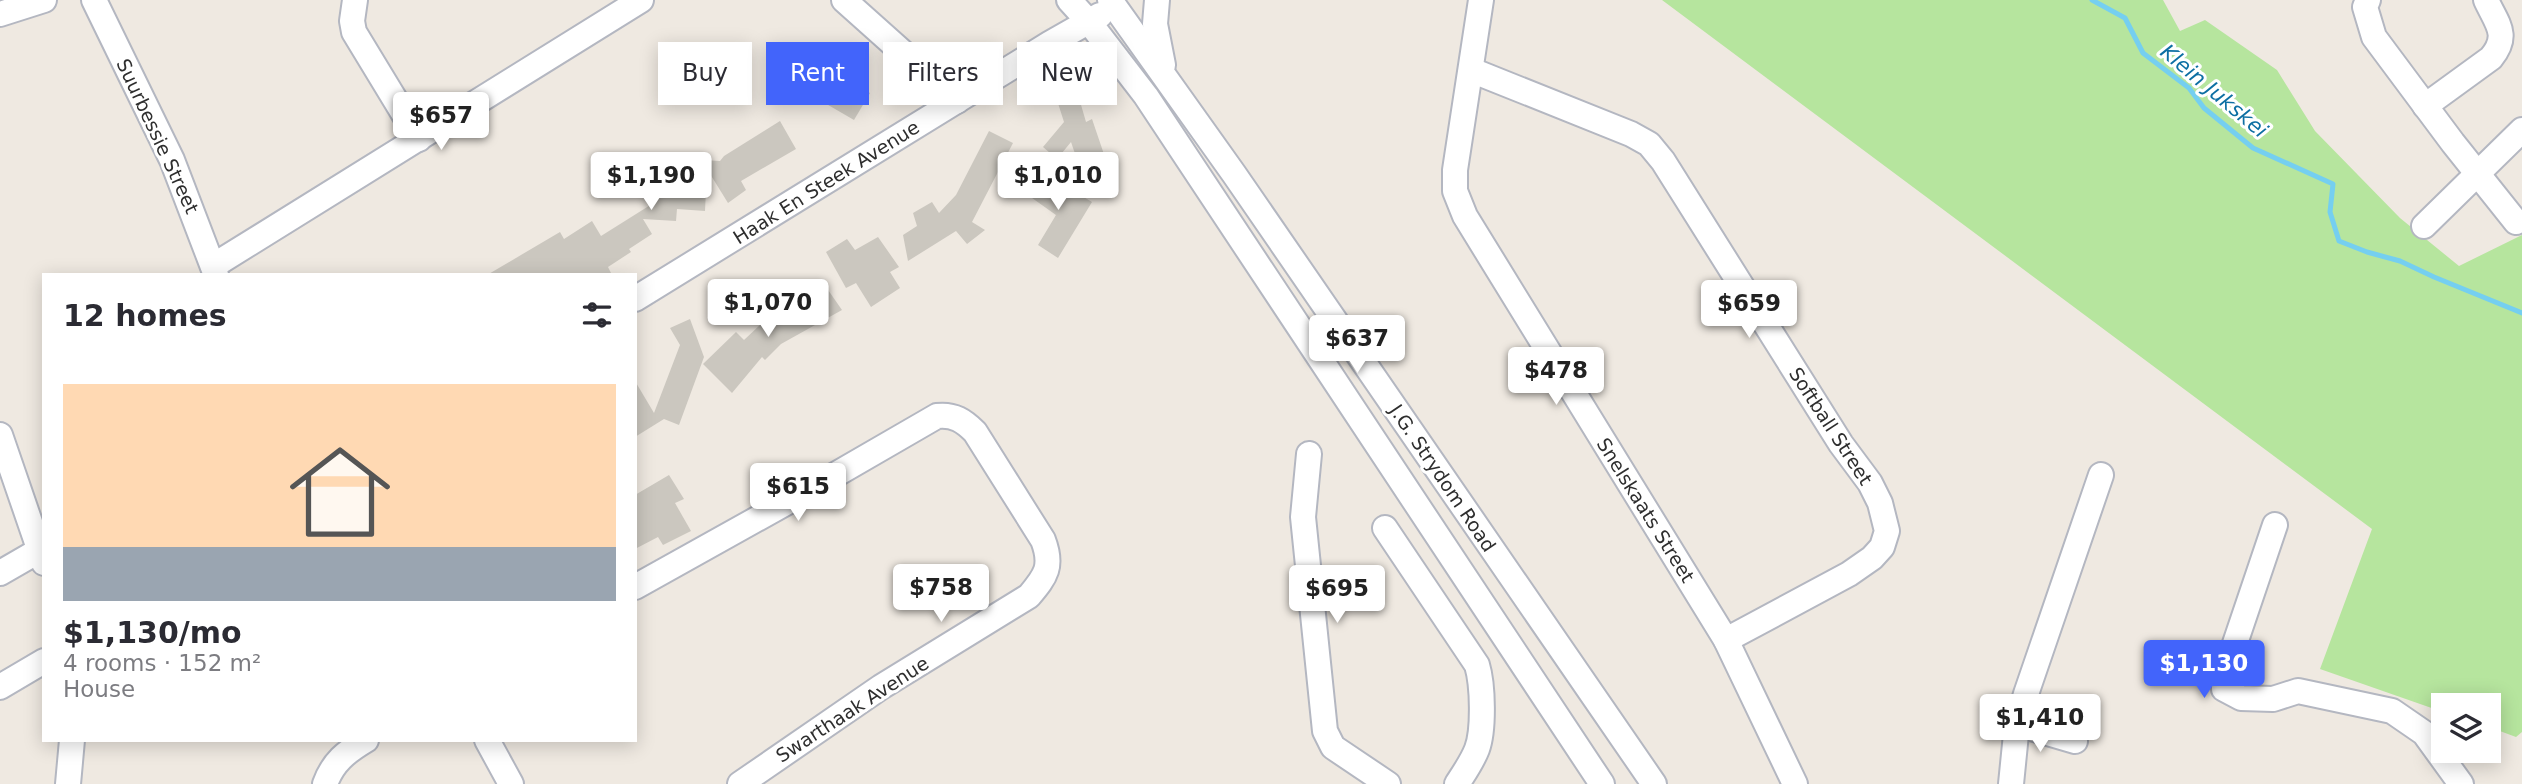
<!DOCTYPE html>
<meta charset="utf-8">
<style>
body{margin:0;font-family:"DejaVu Sans",sans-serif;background:#f7f7f7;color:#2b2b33;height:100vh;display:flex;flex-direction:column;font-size:26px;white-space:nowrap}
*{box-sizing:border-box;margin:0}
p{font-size:23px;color:#7c7c81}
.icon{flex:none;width:38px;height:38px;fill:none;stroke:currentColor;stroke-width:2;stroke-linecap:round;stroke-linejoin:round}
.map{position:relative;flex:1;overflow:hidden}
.panel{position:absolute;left:42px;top:273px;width:595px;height:469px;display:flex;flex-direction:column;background:#fff;border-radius:0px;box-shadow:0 4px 18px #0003}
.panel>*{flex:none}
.banner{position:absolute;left:658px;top:42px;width:665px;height:63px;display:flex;gap:14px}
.tools{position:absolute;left:2431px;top:693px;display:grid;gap:14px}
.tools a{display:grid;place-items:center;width:70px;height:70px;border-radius:0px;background:#fff;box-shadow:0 4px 18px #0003;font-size:35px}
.price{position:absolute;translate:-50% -60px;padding:0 16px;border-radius:7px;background:#fff;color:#222;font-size:23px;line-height:46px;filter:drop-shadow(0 2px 4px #0008)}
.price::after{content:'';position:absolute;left:50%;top:42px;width:21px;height:16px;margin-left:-10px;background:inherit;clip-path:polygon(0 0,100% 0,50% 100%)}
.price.selected{background:#4264fb;color:#fff}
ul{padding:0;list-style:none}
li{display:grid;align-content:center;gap:14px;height:371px;padding:0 21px}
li+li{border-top:2px solid #e1e1e2}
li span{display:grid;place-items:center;height:217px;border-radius:0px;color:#555}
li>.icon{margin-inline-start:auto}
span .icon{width:126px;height:126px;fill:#fffc;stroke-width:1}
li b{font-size:30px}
h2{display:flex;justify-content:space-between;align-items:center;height:84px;padding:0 21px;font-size:30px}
.chip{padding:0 24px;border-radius:0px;background:#fff;box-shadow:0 4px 18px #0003;font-size:24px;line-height:63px}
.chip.selected{background:#4264fb;color:#fff}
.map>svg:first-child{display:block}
</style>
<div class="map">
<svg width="2522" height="784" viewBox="0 0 2522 784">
<rect width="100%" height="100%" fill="#efe9e1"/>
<polygon fill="#b6e59e" points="1662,0 2163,0 2180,31 2205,20 2277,70 2315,131 2400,218 2459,266 2522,235 2522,732 2516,737 2489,727 2488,705 2443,705 2443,712 2320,669 2372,529"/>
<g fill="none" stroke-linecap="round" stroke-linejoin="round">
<polyline stroke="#75cff0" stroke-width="5" points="2092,0 2125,18 2143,53 2189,88 2204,108 2253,148 2333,184 2330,212 2339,241 2367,252 2400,261 2434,277 2522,313"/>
</g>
<g fill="#cbc7bf">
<polygon points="808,57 870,93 854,120 792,84"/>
<polygon points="1077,91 1086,122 1092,119 1110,172 1084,180 1071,142 1057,159 1043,147 1064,122 1056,97"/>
<polygon points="780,121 796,149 741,181 746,190 728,203 707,169 705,211 677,209 676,221 643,219 652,234 629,249 631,252 608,267 612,275 487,275 560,232 564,239 592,221 601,236 652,204 653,182 683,183 685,159 720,161 724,156"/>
<polygon points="989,131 1013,143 972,222 985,230 967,244 956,231 908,261 903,235 917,226 913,213 932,202 939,213 956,195"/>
<polygon points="1041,171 1070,193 1072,190 1092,202 1058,258 1038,245 1056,215 1025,193"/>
<polygon points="878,237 899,267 890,272 900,288 871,307 856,283 846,288 826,252 847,239 855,250"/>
<polygon points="826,287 842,310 781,344 765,360 762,357 732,393 703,364 736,332 744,340 761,324 762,325"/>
<polygon points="690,319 704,357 679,425 664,419 635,437 635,381 654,413 680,345 670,328"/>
<polygon points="669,475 684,499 675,503 691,531 663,545 658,537 635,549 635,495"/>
</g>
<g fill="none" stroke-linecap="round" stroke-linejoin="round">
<g stroke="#b4b7c1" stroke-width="28">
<g id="minor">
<polyline points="94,0 172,160 216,275"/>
<polyline points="355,0 352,21 354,32 419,139"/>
<polyline points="844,0 957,101"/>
<polyline points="1069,0 1089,22 1146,96 1602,784"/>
<polyline points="1110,0 1234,174 1654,784"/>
<polyline points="1157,0 1155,24 1163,65"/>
<polyline points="1481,0 1455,170 1455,191 1465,216 1726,640 1795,784"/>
<polyline points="2368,0 2365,7 2374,37 2453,143 2516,222"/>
<polyline points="0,14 44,0"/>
<polyline points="1471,70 1631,134 1649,144 1663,161 1841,444 1870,483 1880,503 1887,531 1882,547 1872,558 1849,574 1726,640"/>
<path d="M2425 106 2491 58C2510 35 2497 24 2486 0"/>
<polyline points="2424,226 2522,130"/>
<polyline points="213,266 641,0"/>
<polyline points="635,299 1049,44 1100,15"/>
<polyline points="0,435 44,563"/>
<polyline points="1309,454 1303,517 1325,731 1333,747 1388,784"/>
<polyline points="2275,525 2224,676 2224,689 2241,698 2273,699 2298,691 2392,711 2424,733 2461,784"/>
<path d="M1385 528 1477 665C1483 685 1484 730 1477 749 1472 762 1464 773 1457 784"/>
<polyline points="0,573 40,550"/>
<path d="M635 587 809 490 937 416C954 414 964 421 975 432L1043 540C1053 566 1046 576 1029 596L881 687 740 784"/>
<polyline points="0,687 44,661"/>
<polyline points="2017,724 2075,741"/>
<polyline points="487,740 511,784"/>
<polyline points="68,784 72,740"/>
<path d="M325 784C333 762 346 752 366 740"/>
<polyline points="2011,784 2017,724 2026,694 2101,475"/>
</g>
</g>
<use href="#minor" stroke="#fff" stroke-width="24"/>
</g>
<g text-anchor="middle" stroke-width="6" stroke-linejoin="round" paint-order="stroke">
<g font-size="19" fill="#2e2e2e" stroke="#fff">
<text transform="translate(158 136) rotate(65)" y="7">Suurbessie Street</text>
<text transform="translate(826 182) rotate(-32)" y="7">Haak En Steek Avenue</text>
<text transform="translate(1831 426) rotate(57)" y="7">Softball Street</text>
<text transform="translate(1443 478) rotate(56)" y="7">J.G. Strydom Road</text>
<text transform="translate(1646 510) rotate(58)" y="7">Snelskaats Street</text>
<text transform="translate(852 709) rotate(-33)" y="7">Swarthaak Avenue</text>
</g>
<g font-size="21" font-style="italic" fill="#0d6fa3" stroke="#fff">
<text transform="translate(2214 91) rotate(40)" y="7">Klein Jukskei</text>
</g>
</g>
</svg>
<div class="tools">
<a><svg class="icon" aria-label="layers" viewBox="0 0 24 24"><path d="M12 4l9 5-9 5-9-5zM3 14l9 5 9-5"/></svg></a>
</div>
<b class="price" style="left:441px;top:152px">$657</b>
<b class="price" style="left:651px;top:212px">$1,190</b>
<b class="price" style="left:1058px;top:212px">$1,010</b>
<b class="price" style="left:768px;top:339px">$1,070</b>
<b class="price" style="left:1749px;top:340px">$659</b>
<b class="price" style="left:1357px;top:375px">$637</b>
<b class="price" style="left:1556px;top:407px">$478</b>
<b class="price" style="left:798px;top:523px">$615</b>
<b class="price" style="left:941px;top:624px">$758</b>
<b class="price" style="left:1337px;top:625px">$695</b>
<b class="price selected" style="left:2204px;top:700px">$1,130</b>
<b class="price" style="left:2040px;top:754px">$1,410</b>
<div class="banner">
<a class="chip">Buy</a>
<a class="chip selected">Rent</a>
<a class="chip">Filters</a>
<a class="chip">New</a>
</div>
<section class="panel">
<h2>12 homes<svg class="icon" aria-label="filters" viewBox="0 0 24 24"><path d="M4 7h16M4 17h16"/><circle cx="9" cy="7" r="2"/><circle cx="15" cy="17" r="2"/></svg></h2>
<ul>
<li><span style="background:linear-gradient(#ffd9b3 75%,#9aa5b1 0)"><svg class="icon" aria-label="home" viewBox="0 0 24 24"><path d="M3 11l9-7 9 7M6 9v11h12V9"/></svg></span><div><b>$1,130/mo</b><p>4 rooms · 152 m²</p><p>House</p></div></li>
</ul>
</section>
</div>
